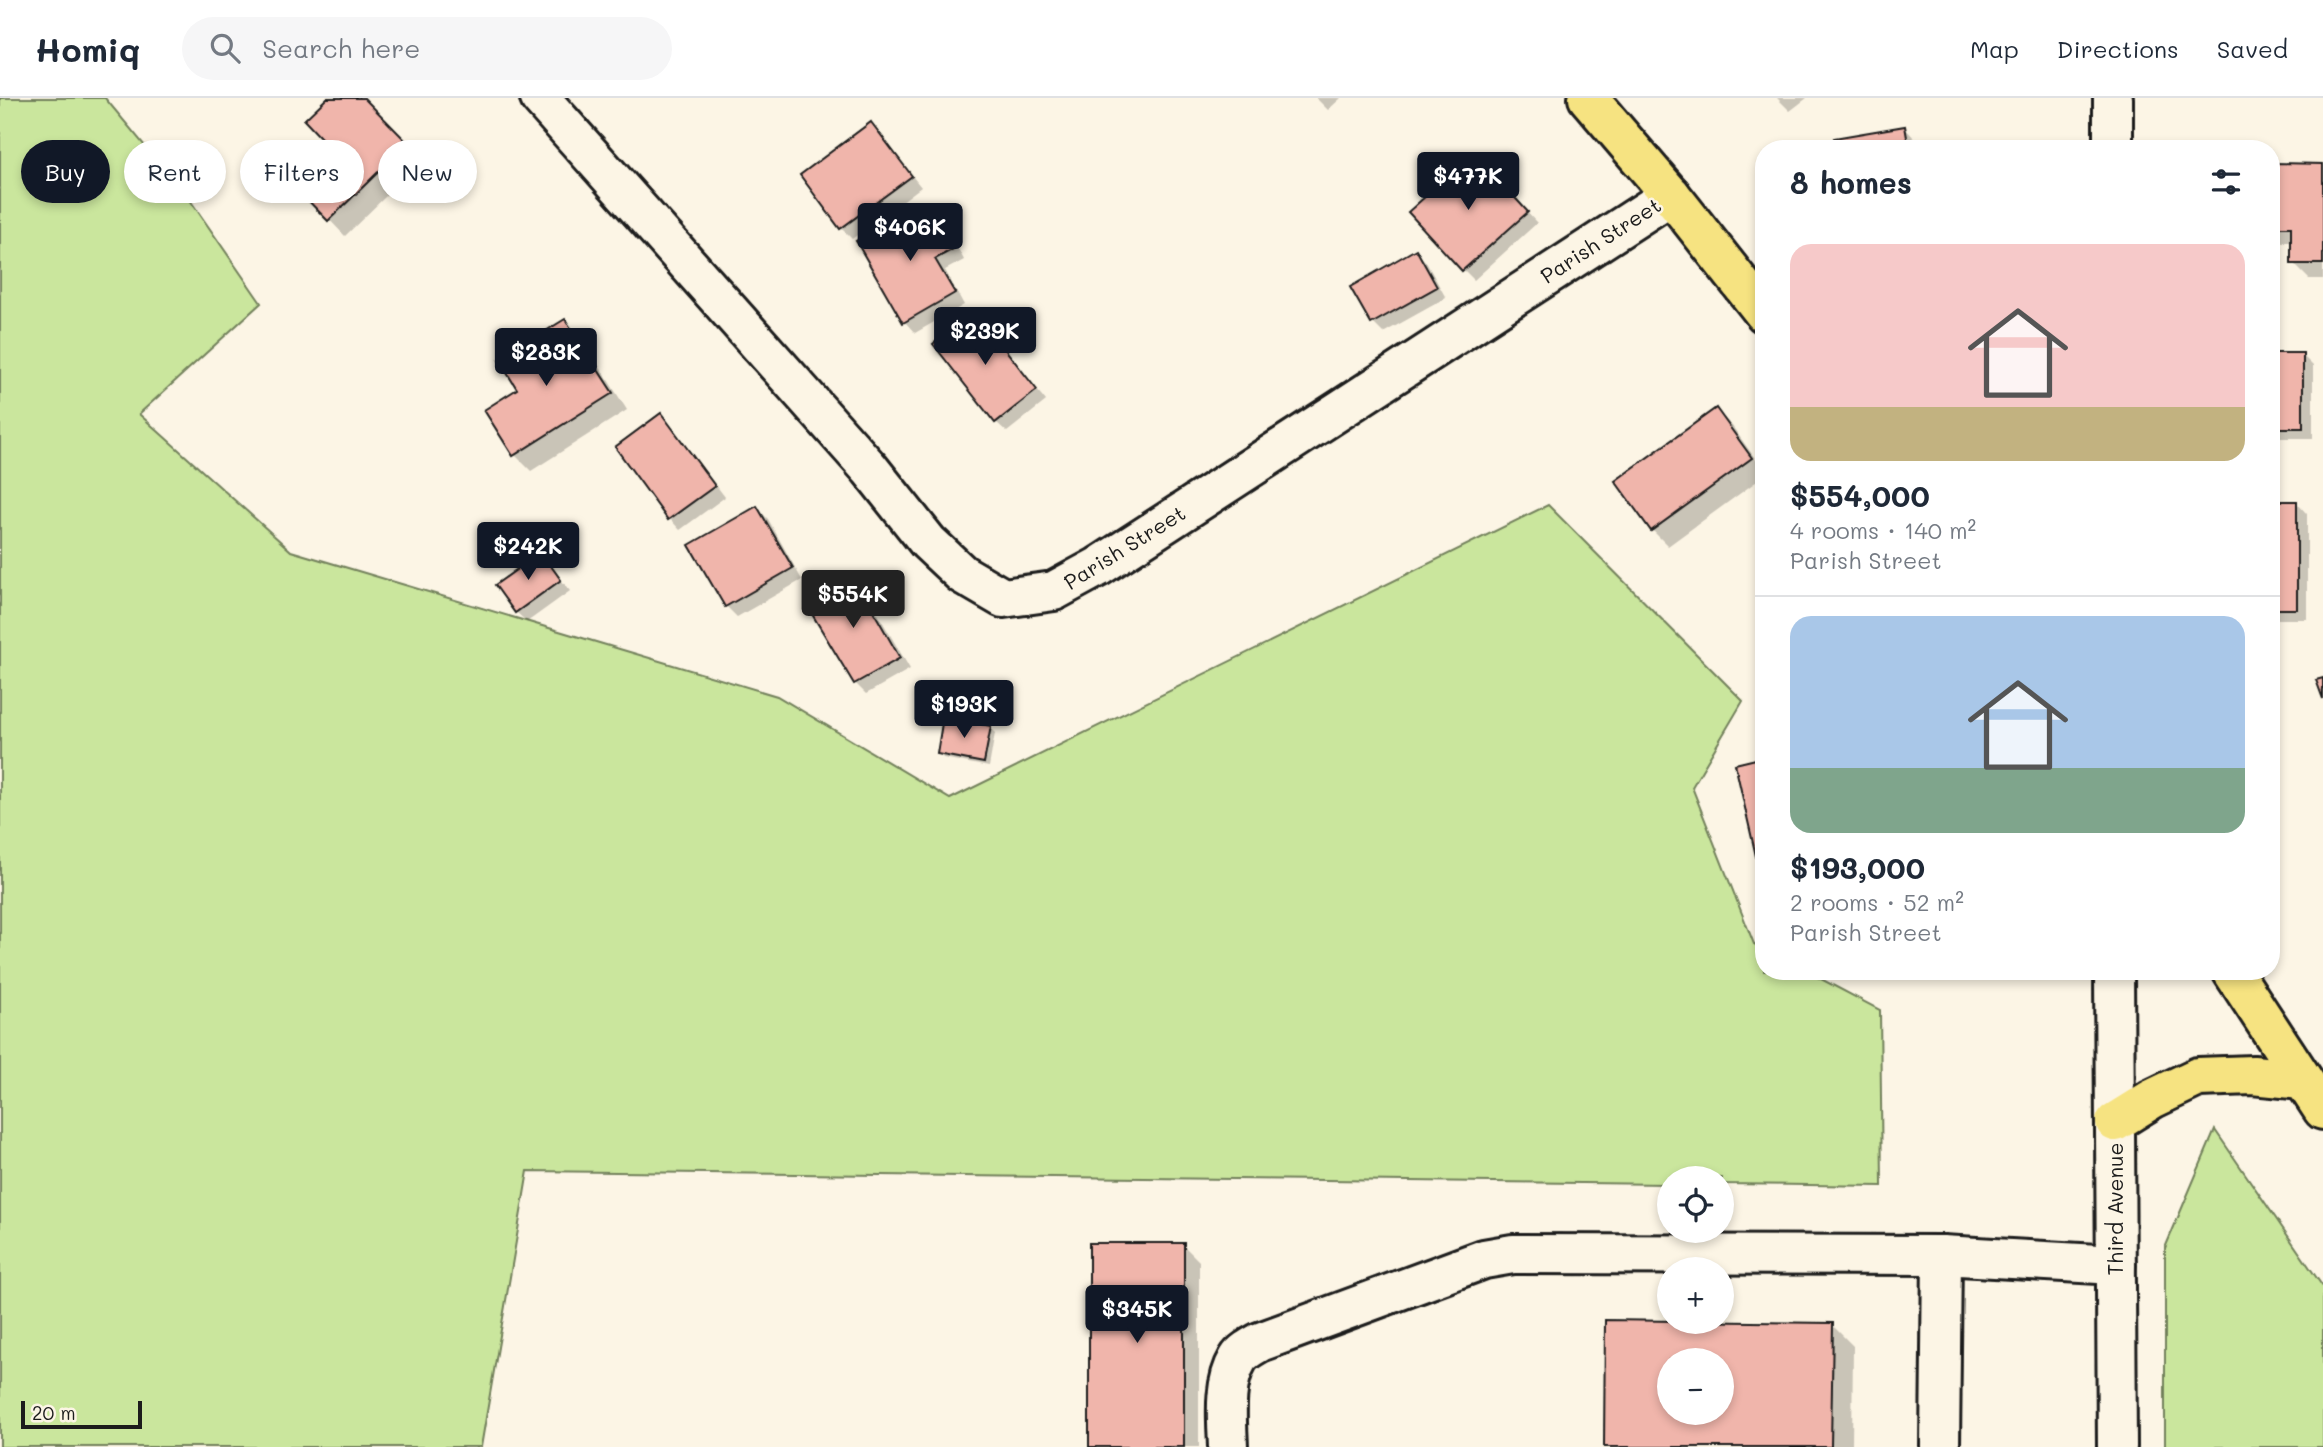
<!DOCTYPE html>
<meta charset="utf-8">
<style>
body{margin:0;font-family:Mali,sans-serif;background:#f6f6f7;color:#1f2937;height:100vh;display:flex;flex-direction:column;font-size:26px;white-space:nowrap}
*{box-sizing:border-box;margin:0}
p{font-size:23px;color:#747a83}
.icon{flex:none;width:38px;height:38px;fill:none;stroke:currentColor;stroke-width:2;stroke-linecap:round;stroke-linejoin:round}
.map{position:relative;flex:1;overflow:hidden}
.drawer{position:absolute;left:1755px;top:42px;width:525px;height:840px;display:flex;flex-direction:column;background:#fff;border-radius:28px;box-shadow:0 4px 10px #0003}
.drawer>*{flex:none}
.banner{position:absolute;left:21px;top:42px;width:665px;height:63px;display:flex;gap:14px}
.buttons{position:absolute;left:1657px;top:1068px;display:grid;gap:14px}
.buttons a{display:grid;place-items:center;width:77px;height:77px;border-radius:50%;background:#fff;box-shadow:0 4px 10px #0003;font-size:35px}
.scale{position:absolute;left:21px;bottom:18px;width:121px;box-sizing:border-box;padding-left:7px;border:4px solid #1c1c1c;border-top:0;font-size:19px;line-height:24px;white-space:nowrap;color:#1c1c1c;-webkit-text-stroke:5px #fcf5e5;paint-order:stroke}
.price{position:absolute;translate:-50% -60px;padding:0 16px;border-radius:7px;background:#111827;color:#fff;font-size:23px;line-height:46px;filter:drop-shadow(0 2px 4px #0008)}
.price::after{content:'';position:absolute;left:50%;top:42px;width:21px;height:16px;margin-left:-10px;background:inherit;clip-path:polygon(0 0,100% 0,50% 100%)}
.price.on{background:#222;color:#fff}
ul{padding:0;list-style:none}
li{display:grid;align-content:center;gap:14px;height:371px;padding:0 35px}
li+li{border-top:2px solid #e0e1e3}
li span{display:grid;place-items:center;height:217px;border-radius:21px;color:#555}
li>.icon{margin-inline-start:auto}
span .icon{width:126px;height:126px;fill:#fffc;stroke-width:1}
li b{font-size:30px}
h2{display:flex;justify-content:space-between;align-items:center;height:84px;padding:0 35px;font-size:30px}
.chip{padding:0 24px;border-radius:32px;background:#fff;box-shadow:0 4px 10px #0003;font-size:24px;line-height:63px}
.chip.on{background:#111827;color:#fff}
header{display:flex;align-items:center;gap:42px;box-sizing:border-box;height:98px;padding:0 35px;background:#fff;border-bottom:2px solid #e0e1e3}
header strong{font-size:33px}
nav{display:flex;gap:38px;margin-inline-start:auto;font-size:24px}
.search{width:490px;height:63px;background:#f6f6f7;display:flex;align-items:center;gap:18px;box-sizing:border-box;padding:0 24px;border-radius:38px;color:#747a83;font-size:26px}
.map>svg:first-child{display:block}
</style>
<header>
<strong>Homiq</strong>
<div class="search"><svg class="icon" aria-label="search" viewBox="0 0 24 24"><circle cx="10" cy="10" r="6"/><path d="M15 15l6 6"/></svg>Search here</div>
<nav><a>Map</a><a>Directions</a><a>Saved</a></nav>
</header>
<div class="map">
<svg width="2323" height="1349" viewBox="0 0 2323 1349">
<rect width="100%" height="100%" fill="#fcf5e5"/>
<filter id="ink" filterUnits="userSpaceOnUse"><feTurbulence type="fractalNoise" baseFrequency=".0143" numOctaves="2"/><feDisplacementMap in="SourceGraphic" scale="14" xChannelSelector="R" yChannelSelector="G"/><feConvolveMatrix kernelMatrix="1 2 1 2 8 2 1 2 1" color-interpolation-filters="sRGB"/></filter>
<g filter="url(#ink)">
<g fill="#cae69d" stroke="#73815c" stroke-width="2">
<polygon points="0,0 105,0 190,102 261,205 139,316 291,453 777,598 950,701 1548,407 1743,603 1692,689 1754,846 1764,851 1764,873 1806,873 1880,912 1882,1088 1722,1086 1722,1080 1670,1080 1669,1086 528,1073 481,1349 0,1349"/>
<polygon points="2215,1032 2323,1189 2323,1349 2165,1349 2165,1150"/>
</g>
<g fill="#0003" fill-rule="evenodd">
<polygon points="330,0 362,0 423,62 345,138 301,92 339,56"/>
<polygon points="1316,0 1341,0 1328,12"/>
<polygon points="1777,0 1807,0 1790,13"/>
<polygon points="871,27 921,89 852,141 841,130"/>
<polygon points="1905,30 1915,41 1917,51 1838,51"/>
<polygon points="2272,67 2323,68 2323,181 2309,181 2293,165 2293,144 2272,144"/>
<polygon points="1484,68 1537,125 1474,182 1463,171"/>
<polygon points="913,114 924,126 936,120 947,130 964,162 945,172 964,207 915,235 905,224"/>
<polygon points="1415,153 1426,164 1446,200 1383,235 1373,225"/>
<polygon points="974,215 1046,303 1007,334 996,324"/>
<polygon points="565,223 581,239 627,312 531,373 515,357"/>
<polygon points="2272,257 2302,257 2313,268 2313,340 2272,340"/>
<polygon points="1716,312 1732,328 1764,373 1764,378 1668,448 1652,432"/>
<polygon points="661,317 671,328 725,399 680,432 670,421 617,349"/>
<polygon points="2272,405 2297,405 2307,416 2307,521 2272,521"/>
<polygon points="757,410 768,421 802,482 737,519 726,508"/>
<polygon points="541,457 570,493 527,524 516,514"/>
<polygon points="853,481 864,492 910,571 866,596 855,585"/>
<polygon points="990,630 995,635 989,669 943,660 938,655"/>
<polygon points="1183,1147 1199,1163 1199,1349 1091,1349"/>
<path d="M1607 1224 1832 1227 1853 1248 1852 1349H1606ZM1670 1262H1722V1314H1670Z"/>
</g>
<g fill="#f0b5ab" stroke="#1c1c1c" stroke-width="2" fill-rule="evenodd">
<polygon points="327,0 364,0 408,45 328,123 298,92 336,56 304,22"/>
<polygon points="871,24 912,78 840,131 800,77"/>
<polygon points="1905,28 1909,51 1836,51 1834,40"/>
<polygon points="1474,55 1528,114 1462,173 1408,114"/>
<polygon points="2272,65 2323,66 2323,166 2291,166 2291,129 2272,129"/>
<polygon points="913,112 921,126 937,118 955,150 935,161 955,195 903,225 856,143"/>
<polygon points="1416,151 1437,189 1371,226 1350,189"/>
<polygon points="975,213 1037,292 995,325 933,246"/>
<polygon points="565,221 613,295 513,358 484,312 517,291 499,262"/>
<rect x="2272" y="255" width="31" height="75"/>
<polygon points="1716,310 1752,360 1651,433 1615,383"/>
<polygon points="661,315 715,388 668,422 615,349"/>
<rect x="2272" y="403" width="25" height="108"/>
<polygon points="757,408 793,470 725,509 689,447"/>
<polygon points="541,454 561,482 515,515 495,487"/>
<polygon points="854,479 900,560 854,586 806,506"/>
<polygon points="2323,580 2323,601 2316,582"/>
<polygon points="943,619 991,628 984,665 937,656"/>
<polygon points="1764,659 1764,789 1763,789 1735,666"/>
<rect x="1089" y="1145" width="95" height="204"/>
<path d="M1605 1222 1833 1225 1831 1349H1604ZM1670 1262H1722V1314H1670Z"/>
</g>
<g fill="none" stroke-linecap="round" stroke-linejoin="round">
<g stroke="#1c1c1c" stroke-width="44">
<g id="minor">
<polyline points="540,0 870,371 928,444 962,476 1003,500 1054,493 1098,469 1671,97"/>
<polyline points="2113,51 2113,0"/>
<polyline points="2114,873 2117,1349"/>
<path d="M1228 1349C1227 1321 1223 1286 1238 1261 1242 1254 1253 1248 1260 1244L1484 1161 1513 1156 1942 1157 2116 1167"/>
<polyline points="1940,1349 1942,1157"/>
</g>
</g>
<g stroke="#1c1c1c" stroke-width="44">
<g id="major">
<polyline points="1588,0 1671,97 1764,215"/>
<polyline points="2232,873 2323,1012"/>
<polyline points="2115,1024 2152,1001 2198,979 2253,977 2302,982"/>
</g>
</g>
<use href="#minor" stroke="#fcf5e5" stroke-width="38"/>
<use href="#major" stroke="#f6e381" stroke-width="38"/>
</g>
</g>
<g text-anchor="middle" stroke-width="5" stroke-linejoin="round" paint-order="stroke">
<g font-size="21" fill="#1c1c1c" stroke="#fcf5e5">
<text transform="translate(1601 143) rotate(-33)" y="7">Parish Street</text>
<text transform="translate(1125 450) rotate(-32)" y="7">Parish Street</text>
<text transform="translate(2116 1111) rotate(-90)" y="7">Third Avenue</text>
</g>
</g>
</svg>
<div class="buttons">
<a><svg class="icon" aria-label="locate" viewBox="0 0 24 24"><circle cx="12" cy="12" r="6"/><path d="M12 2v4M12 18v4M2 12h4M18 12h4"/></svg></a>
<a>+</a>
<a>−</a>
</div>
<div class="scale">20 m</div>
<b class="price" style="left:1468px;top:114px">$477K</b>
<b class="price" style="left:910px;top:165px">$406K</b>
<b class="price" style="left:985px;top:269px">$239K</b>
<b class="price" style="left:546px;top:290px">$283K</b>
<b class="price" style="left:528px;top:484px">$242K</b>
<b class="price on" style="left:853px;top:532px">$554K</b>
<b class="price" style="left:964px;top:642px">$193K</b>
<b class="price" style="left:1137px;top:1247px">$345K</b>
<div class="banner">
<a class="chip on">Buy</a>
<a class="chip">Rent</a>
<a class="chip">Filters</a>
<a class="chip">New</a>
</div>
<section class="drawer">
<h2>8 homes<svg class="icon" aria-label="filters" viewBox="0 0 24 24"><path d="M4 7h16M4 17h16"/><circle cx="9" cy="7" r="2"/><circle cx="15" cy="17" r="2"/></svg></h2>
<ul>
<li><span style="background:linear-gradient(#f6c9c9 75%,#c2b280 0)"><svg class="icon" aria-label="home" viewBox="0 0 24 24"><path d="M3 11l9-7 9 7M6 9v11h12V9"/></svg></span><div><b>$554,000</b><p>4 rooms · 140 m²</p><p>Parish Street</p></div></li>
<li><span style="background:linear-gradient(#a9c7e8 70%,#7fa58c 0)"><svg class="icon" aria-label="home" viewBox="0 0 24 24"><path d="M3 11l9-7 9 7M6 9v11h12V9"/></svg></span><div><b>$193,000</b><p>2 rooms · 52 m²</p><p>Parish Street</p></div></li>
</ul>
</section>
</div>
